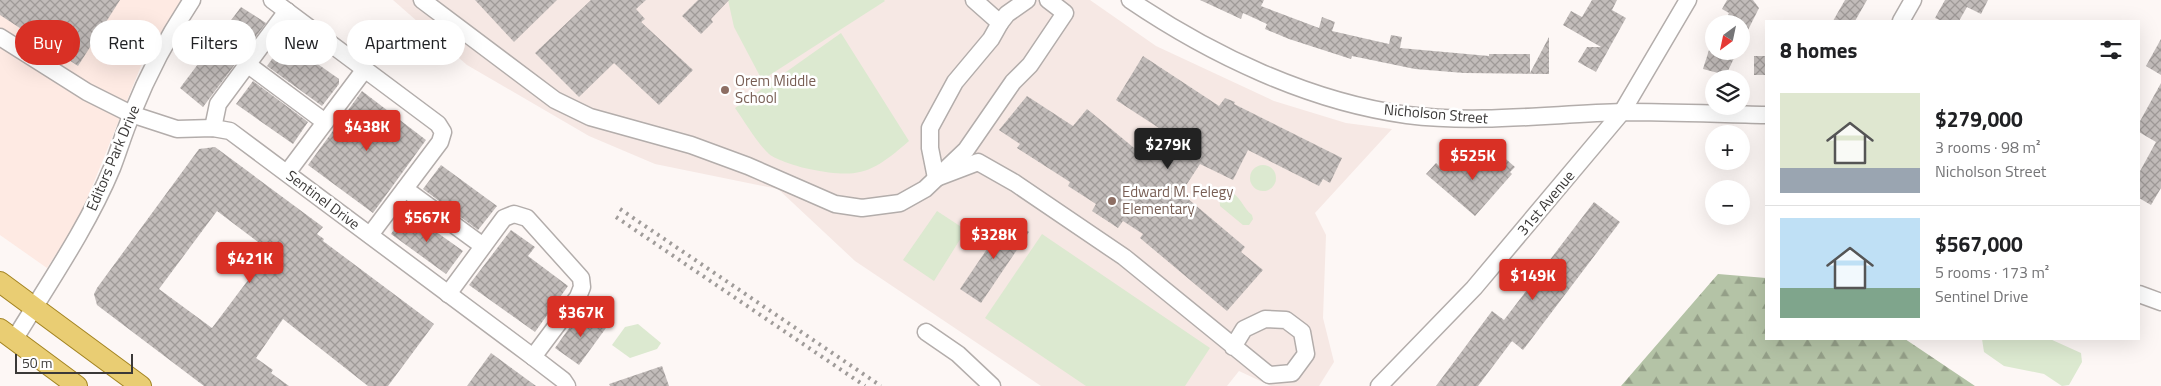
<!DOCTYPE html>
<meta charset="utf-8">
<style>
body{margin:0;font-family:"Titillium Web",sans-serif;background:#f6f6f6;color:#202124;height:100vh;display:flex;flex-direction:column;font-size:19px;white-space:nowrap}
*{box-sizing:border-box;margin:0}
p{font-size:16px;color:#757577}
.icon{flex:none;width:28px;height:28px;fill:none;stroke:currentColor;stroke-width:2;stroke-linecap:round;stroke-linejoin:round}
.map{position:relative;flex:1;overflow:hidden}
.drawer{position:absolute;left:1765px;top:20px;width:375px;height:320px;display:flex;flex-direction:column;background:#fff;border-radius:0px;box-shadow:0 5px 20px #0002}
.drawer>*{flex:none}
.top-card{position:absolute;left:15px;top:20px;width:475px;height:45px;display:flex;gap:10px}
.needle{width:32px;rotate:213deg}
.buttons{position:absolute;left:1705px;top:15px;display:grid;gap:10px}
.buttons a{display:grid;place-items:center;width:45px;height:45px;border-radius:50%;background:#fff;box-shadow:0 5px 20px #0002;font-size:25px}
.scale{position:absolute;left:15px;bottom:12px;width:118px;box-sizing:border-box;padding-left:5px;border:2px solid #3b3938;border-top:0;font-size:14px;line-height:18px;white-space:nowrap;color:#3b3938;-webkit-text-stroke:4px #fff;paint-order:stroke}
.price{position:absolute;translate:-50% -42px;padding:0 11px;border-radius:5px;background:#d93025;color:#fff;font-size:16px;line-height:32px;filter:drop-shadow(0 1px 2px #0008)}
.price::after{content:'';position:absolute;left:50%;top:30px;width:15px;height:11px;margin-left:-8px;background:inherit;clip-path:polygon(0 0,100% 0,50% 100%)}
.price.current{background:#222;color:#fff}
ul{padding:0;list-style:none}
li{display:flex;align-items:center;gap:15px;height:125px;padding:0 15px}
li+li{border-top:1px solid #e0e0e0}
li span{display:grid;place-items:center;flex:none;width:140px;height:100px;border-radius:0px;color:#555}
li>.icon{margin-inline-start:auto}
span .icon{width:60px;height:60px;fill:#fffc;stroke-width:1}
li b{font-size:21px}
h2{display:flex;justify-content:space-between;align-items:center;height:60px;padding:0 15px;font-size:21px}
.pill{padding:0 18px;border-radius:22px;background:#fff;box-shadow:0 5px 20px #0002;font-size:18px;line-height:45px}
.pill.current{background:#d93025;color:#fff}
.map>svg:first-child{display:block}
</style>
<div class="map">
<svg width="2161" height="386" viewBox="0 0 2161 386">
<defs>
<pattern id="forest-firs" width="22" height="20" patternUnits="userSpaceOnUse" patternTransform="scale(1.25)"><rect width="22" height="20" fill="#b4c3a6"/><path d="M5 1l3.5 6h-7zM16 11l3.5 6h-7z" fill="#949f88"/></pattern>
<pattern id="building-cross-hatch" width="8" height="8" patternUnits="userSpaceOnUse" patternTransform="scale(1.25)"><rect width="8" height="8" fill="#c2bcba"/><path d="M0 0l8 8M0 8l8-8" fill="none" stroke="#9f9a98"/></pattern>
</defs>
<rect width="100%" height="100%" fill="#fdf7f5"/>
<polygon fill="#feeae3" points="0,0 185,0 141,66 79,219 47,268 0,235"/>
<polygon fill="#f6e8e4" points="393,0 1090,0 1156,46 1274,101 1346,123 1392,129 1315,213 1326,235 1323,318 1334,362 1319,386 1271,386 1239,371 1227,386 1041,386 855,261 778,189 655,164 589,136 467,65"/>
<g fill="#dce9d0">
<polygon points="728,0 884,0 885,1 762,80 734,27"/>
<path d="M841 33 909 141C871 174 859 179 809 169 799 167 776 160 769 154 757 143 745 122 735 108Z"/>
<circle cx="1263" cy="178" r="13"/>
<path d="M1230 192C1240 195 1243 208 1252 215L1253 219 1249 225H1243L1220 206C1219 198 1222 194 1230 192Z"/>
<polygon points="937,211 966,230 934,281 903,260"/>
<polygon points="1042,234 1210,348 1185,386 1086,386 985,318"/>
<polygon points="638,324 661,343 657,349 630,358 612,345 625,327"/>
<polygon points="1982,339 2050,339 2081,353 2082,362 2069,385 2062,386 2044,374 2004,366 1984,352"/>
</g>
<polygon fill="url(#forest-firs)" points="1718,274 1766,278 1766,339 1905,339 1975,386 1621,386"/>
<g fill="url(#building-cross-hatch)" fill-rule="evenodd">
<polygon points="0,0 120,0 78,66 0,15"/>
<polygon points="475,0 557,0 514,42"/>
<polygon points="591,0 646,0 636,9 645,19 641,22 693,70 659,105 614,63 579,97 535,53"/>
<polygon points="698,0 729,0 711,19 713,22 701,34 682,16"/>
<polygon points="1200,0 1264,0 1261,6 1319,28 1322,17 1335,22 1332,31 1389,44 1391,35 1402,37 1400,48 1489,56 1489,54 1530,54 1530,73 1549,37 1549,74 1464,73 1415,69 1352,56 1351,59 1289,39 1265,29 1267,24 1243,13 1241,19"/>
<polygon points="1592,0 1617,0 1612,10 1626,18 1596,72 1578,62 1587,47 1601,47 1563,25 1571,11 1582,17"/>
<polygon points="1727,0 1753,0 1759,8 1748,30 1741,26 1741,24 1737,24 1726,18 1729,13 1722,9"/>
<polygon points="1845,0 1867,0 1855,21 1833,21"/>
<polygon points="1945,0 1988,0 1981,14 1967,7 1959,21 1942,21 1935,18"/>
<polygon points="241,7 266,23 203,107 180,88"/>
<polygon points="2161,39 2161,75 2146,66"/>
<polygon points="285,41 339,79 339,84 322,106 267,66"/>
<polygon points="1709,50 1735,56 1726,75 1703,69"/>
<polygon points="1143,56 1219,106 1225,98 1235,102 1234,104 1342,158 1330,183 1323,179 1319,186 1248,150 1233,180 1200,164 1181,193 1245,247 1241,252 1263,270 1227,311 1140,238 1143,234 1123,221 1118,228 1092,211 1096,204 1068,186 1070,182 1017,148 1020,144 999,130 1027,96 1073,126 1087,109 1145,157 1162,130 1116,100"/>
<rect x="1754" y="56" width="12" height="19"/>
<polygon points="253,81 308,122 293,144 236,104"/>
<polygon points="2161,83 2161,188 2151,205 2139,198 2139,173 2156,142 2139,132 2139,123"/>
<polygon points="362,91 426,140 373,213 308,165"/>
<path d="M215 147 323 227 317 234 324 239 323 241 434 324 388 386H368L283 319 256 358 273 370 271 373 289 386H204L97 305 94 294 97 288 199 149ZM217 211 270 251 212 328 159 289Z"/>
<polygon points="1488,154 1495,159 1500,154 1515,167 1510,172 1512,174 1475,216 1426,174 1436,163 1440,167 1447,159 1453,163 1455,161 1473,170"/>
<polygon points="441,165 497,206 478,230 423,189"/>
<polygon points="1594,202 1620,222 1523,350 1512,341 1478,386 1436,386 1492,311 1504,320"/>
<polygon points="407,211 463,251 446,274 391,234"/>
<polygon points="1008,218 1029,232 981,303 960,289"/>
<polygon points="511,230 535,247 528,256 568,286 535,332 469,285"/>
<polygon points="582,310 606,328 579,365 555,348"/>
<polygon points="491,353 536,386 467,386"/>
<polygon points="662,366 669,386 610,386 609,384"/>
</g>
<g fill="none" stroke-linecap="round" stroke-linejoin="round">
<g stroke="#b3adab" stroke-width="19">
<g id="minor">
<polyline points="272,0 438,124 443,132 440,142 370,235"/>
<polyline points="422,0 555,100 590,117 691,145 748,166 835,204 862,208 900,203 925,189 966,150 1013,82 1030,65 1065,13 1048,0"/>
<polyline points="974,0 1000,23 1007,14 1027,0"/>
<path d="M1130 0C1211 55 1310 102 1407 115 1479 124 1551 114 1623 112 1670 112 1718 114 1766 115"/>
<polyline points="1901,21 1913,0"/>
<polyline points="1000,23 991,39 955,82 930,128 930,148 936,178 978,162 1015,183 1124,257 1269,375 1292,373 1306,354 1302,332 1286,320 1265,319 1244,329 1233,347"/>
<polyline points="0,37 87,92 131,114 177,129 213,128 230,131 533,357 563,380 567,386"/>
<polyline points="247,64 325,122"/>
<polyline points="213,128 218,104 287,11"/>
<polyline points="287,173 365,69"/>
<polyline points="405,189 483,246"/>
<polyline points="448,294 504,218 514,214 527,218 581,278 582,287 578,297 533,357"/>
<polyline points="2139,294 2161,302"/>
<polyline points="926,332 958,354 992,386"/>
<path d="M14 340C48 284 87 228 112 168 119 150 124 132 132 114 148 74 168 36 192 0"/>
<polyline points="1379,386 1474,288 1622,112 1688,0"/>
</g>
</g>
<g stroke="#a38422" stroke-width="22">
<g id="major">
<polyline points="0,282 141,386"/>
<polyline points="0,329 77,386"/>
</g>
</g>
<use href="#minor" stroke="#fff" stroke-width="16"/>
<use href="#major" stroke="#e9cd73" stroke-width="20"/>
<g stroke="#a09c9a" stroke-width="4" stroke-dasharray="2.5 5" stroke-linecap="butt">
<polyline points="620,209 881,386"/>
<polyline points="616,217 865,386"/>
</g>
</g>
<g fill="#8d6e63" stroke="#fff" stroke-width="2">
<circle cx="725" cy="90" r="5"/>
<circle cx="1112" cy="201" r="5"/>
</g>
<g text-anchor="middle" stroke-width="5" stroke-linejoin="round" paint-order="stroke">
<g font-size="15" fill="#785e54" stroke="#fff" text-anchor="start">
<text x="735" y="86">Orem Middle<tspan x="735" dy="17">School</tspan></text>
<text x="1122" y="197">Edward M. Felegy<tspan x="1122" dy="17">Elementary</tspan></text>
</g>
<g font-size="15" fill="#3b3938" stroke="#fff">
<text transform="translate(1436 114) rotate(5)" y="5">Nicholson Street</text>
<text transform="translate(113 158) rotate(-67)" y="5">Editors Park Drive</text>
<text transform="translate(323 200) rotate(37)" y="5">Sentinel Drive</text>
<text transform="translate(1546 203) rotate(-50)" y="5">31st Avenue</text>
</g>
</g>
</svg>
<div class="buttons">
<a><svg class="needle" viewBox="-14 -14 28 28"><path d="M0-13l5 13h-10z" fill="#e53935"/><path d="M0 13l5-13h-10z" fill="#757577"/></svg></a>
<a><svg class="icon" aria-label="layers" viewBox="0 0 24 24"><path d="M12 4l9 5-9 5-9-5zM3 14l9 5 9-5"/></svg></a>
<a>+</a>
<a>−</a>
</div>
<div class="scale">50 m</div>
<b class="price" style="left:367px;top:152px">$438K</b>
<b class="price current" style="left:1168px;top:170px">$279K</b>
<b class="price" style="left:1473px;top:181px">$525K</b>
<b class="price" style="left:427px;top:243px">$567K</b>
<b class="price" style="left:994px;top:260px">$328K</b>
<b class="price" style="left:250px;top:284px">$421K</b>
<b class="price" style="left:1533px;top:301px">$149K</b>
<b class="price" style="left:581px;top:338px">$367K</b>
<div class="top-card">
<a class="pill current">Buy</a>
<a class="pill">Rent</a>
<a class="pill">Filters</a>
<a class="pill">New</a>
<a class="pill">Apartment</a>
</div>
<section class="drawer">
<h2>8 homes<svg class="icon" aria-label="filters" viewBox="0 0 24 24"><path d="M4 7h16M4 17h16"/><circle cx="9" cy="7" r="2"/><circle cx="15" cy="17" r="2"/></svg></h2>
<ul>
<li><span style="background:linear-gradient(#dfe7d0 75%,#9aa5b1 0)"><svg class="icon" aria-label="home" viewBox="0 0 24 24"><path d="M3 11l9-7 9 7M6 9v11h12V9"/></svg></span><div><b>$279,000</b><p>3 rooms · 98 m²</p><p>Nicholson Street</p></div></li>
<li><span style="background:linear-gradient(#bfe0f5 70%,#7fa58c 0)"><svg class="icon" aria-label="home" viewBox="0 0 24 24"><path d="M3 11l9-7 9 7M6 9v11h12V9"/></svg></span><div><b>$567,000</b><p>5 rooms · 173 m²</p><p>Sentinel Drive</p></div></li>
</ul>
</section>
</div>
